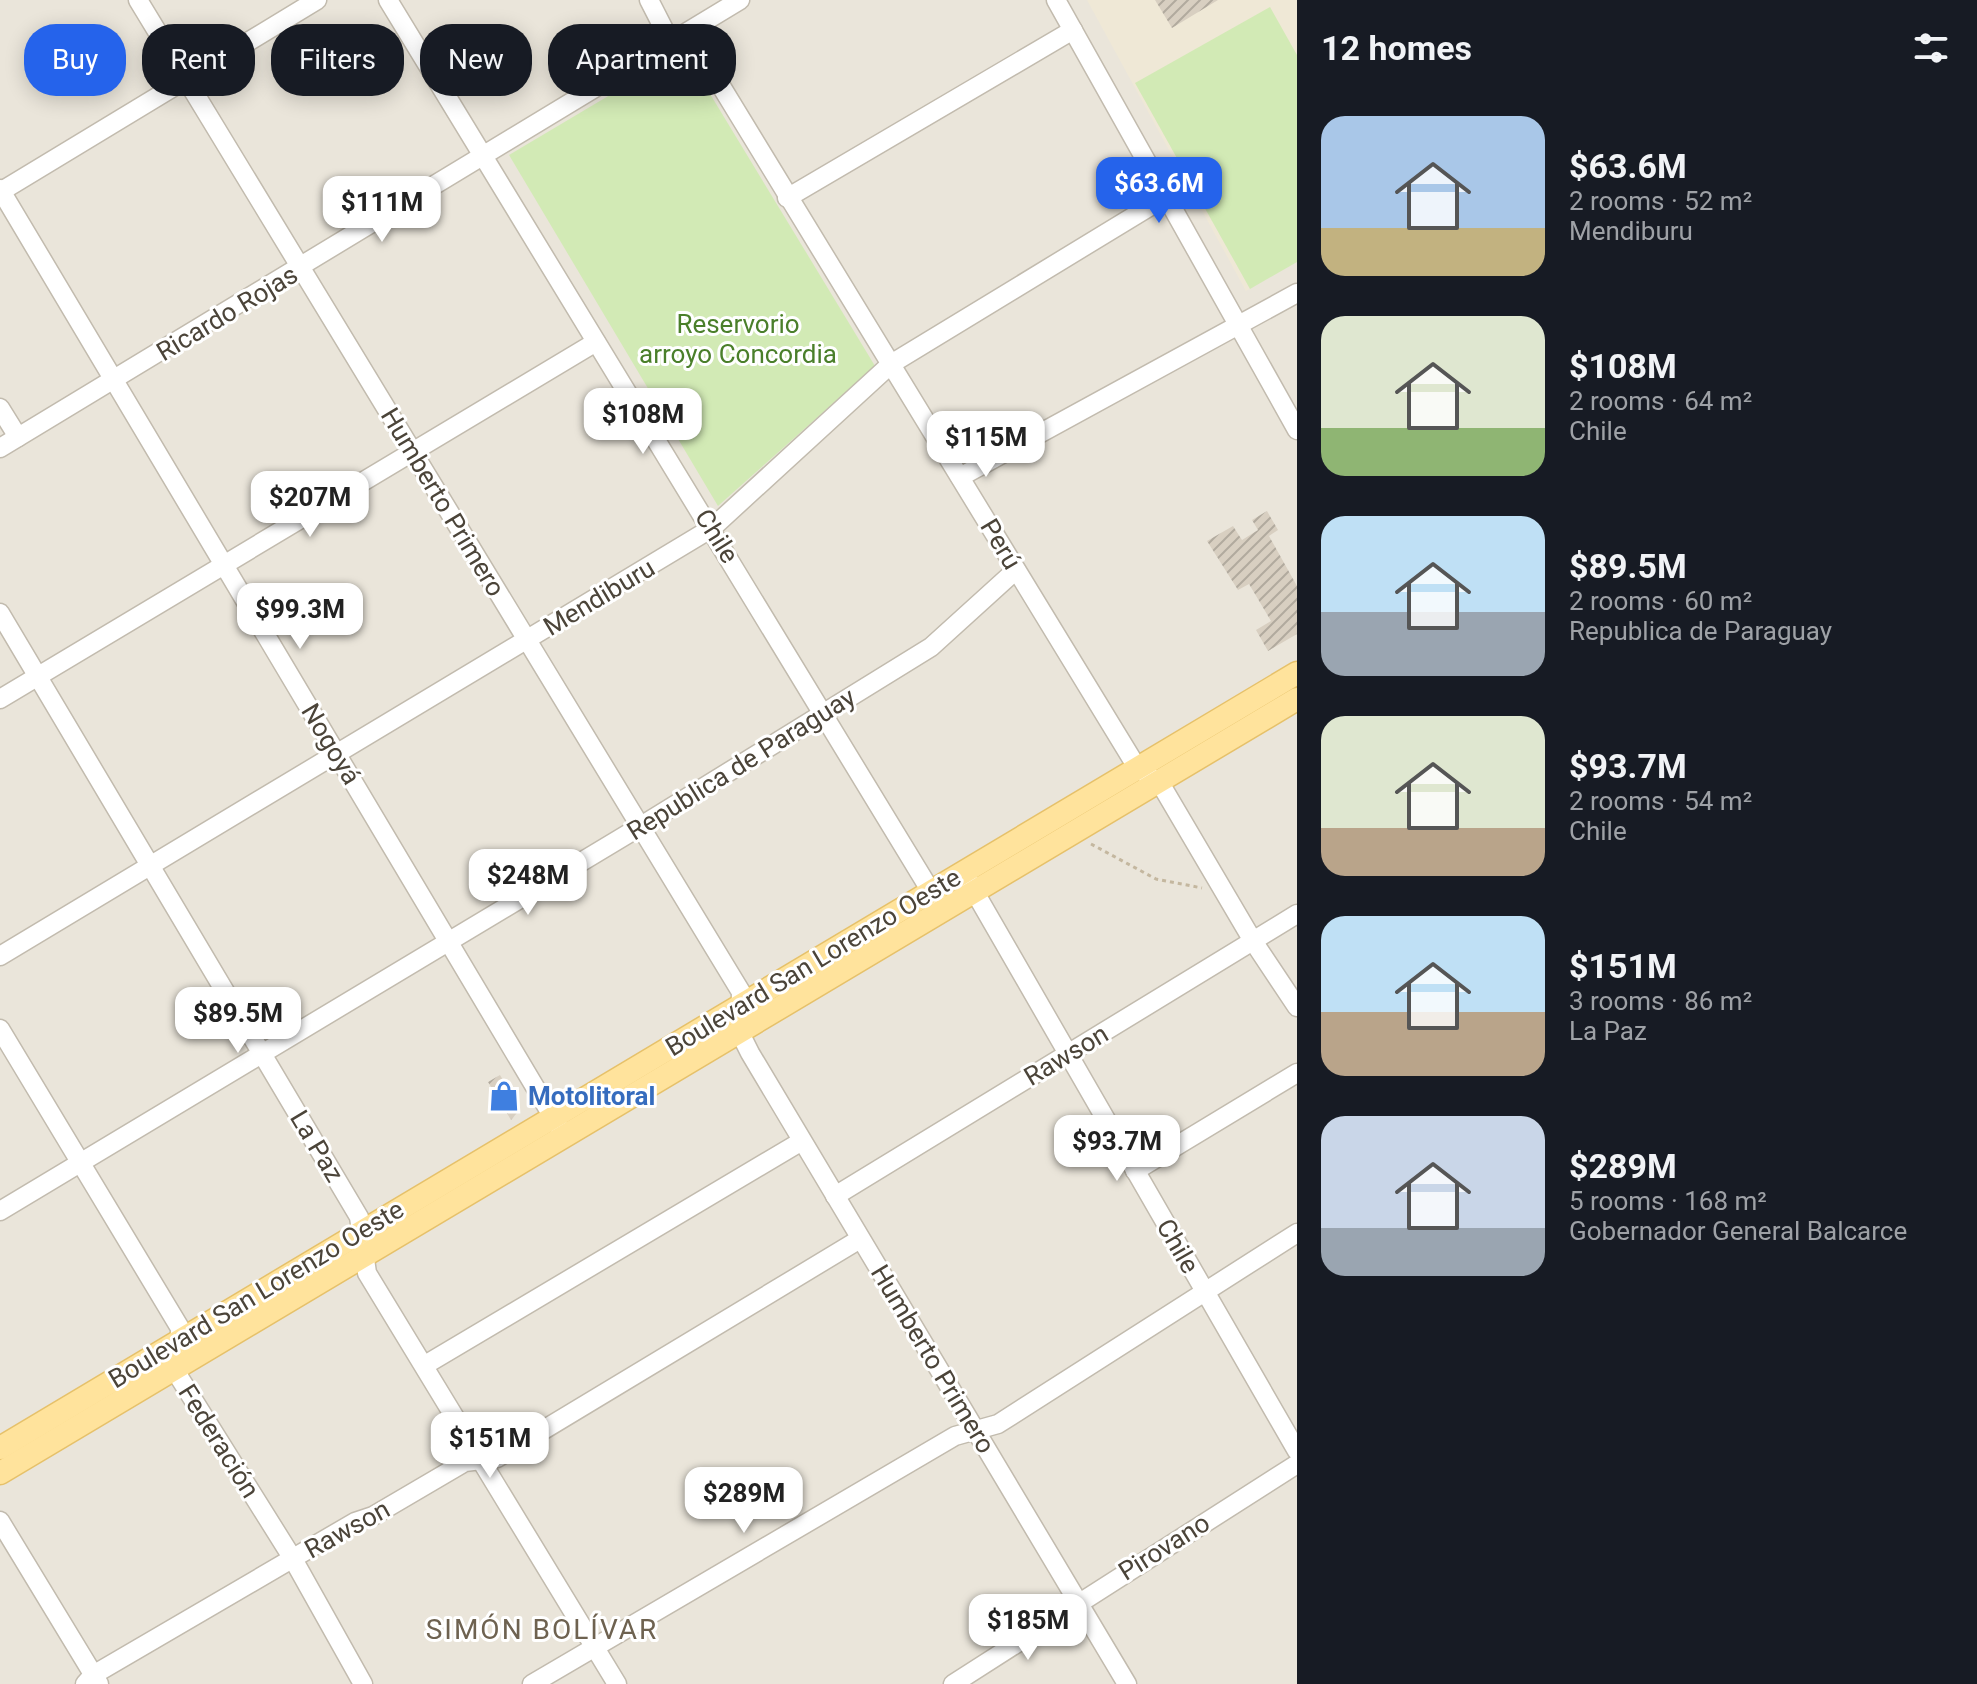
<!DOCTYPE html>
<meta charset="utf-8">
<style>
body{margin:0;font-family:Roboto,sans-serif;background:#242831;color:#f1f3f6;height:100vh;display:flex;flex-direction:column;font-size:30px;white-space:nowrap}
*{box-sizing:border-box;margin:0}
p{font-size:26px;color:#9ea1a6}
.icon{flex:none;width:44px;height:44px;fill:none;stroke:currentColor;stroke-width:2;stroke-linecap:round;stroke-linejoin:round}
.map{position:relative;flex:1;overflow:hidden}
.details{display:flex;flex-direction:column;background:#171b24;width:680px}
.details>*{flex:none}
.banner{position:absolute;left:24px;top:24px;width:760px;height:72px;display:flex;gap:16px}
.price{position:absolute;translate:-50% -68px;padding:0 18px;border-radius:16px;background:#fff;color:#222;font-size:26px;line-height:52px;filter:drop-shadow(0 2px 4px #0008)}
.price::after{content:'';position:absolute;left:50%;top:48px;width:24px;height:18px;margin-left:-12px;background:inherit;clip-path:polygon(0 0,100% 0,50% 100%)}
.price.on{background:#2563eb;color:#fff}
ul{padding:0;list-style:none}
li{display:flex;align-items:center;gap:24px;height:200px;padding:0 24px}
li span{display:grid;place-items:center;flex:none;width:224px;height:160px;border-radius:24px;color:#555}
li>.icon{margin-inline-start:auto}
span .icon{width:96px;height:96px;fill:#fffc;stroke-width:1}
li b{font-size:34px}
h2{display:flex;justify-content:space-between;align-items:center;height:96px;padding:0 24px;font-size:34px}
.chip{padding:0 28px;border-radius:32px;background:#171b24;box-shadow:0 4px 20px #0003;font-size:28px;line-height:72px}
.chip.on{background:#2563eb;color:#fff}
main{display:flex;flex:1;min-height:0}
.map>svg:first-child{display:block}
</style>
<main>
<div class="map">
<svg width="1297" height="1684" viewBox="0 0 1297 1684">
<defs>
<pattern id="building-hatch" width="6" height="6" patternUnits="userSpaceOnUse" patternTransform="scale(2)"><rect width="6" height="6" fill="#d8cfc1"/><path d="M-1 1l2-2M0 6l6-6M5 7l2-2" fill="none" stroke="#b1aa9e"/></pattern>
</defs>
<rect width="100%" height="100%" fill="#f6f3ec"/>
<rect fill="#eae5da" x="0" y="0" width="1297" height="1684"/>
<polygon fill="#efe8d6" points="1087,0 1297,0 1297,261 1246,291"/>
<g fill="#d2eab5">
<polygon points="1270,7 1297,55 1297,262 1250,289 1135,83"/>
<polygon points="684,51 875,366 718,506 509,155"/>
</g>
<g fill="url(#building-hatch)">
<polygon points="1155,0 1218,0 1172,28"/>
<polygon points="1267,511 1278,530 1269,536 1297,586 1297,634 1268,651 1256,630 1271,621 1249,584 1238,590 1207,541 1233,526 1242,540 1258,530 1252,520"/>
<polygon points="500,1075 520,1109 511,1120 488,1082"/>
</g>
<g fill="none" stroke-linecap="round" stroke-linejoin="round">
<g stroke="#c2bbae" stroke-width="21">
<g id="minor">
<polyline points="138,0 741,992 740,1033 750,1053 1127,1684"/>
<polyline points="388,0 938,903"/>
<polyline points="649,0 671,43"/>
<polyline points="1056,0 1297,430"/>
<polyline points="688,32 1138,769 1160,783 1253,941 1297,1007"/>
<polyline points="0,189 560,1129"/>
<polyline points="0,192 317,0"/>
<polyline points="787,198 1073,30"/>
<polyline points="0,408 18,437"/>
<polyline points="0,448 740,0"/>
<polyline points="960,477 1297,293"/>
<polyline points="0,613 359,1217 367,1273 617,1684"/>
<polyline points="0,699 596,342"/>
<polyline points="969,882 1297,1451"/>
<polyline points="0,956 712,528 891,364 1167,196"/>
<polyline points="0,1029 180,1328 179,1377 293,1559 363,1684"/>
<polyline points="1135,1171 1297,1073"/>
<polyline points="835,1196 1297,914"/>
<polyline points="0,1211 641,826 931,647 1016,570"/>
<polyline points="425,1365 802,1141"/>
<polyline points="0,1521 99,1684"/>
<polyline points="85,1684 93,1675 355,1522 373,1516 465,1462 497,1458 860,1239"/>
<polyline points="532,1684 955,1436 998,1424 1297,1233"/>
<polyline points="953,1684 1297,1464"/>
</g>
</g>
<g stroke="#e6c16a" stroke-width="25">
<g id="major">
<polyline points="0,1448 1297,673"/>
<polyline points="0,1473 1297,699"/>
</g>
</g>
<polyline stroke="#c4b79f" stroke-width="3" stroke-dasharray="4 4" stroke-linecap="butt" points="1091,844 1156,879 1202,888"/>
<use href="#minor" stroke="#fff" stroke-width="18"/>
<use href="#major" stroke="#ffe39c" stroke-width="22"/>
</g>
<defs>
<g id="shop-bare" transform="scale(2.4)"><path d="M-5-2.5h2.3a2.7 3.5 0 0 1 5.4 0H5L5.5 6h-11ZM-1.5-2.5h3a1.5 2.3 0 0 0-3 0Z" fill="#3f7fe0" stroke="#fff" stroke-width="2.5" paint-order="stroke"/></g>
</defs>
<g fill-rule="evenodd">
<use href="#shop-bare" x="504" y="1096"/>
</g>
<g text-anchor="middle" stroke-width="6" stroke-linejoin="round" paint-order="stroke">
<g font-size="26" fill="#4b4439" stroke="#fff">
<text transform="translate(227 313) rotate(-31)" y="9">Ricardo Rojas</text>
<text transform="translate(443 502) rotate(59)" y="9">Humberto Primero</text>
<text transform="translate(717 536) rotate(58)" y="9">Chile</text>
<text transform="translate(1001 544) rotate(59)" y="9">Perú</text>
<text transform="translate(599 597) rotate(-31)" y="9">Mendiburu</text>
<text transform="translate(331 744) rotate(59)" y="9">Nogoyá</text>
<text transform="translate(741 764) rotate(-32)" y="9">Republica de Paraguay</text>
<text transform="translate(813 962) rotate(-31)" y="9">Boulevard San Lorenzo Oeste</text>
<text transform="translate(1066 1055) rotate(-31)" y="9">Rawson</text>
<text transform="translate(317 1146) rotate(59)" y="9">La Paz</text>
<text transform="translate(1178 1246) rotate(60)" y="9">Chile</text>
<text transform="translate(256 1294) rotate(-31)" y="9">Boulevard San Lorenzo Oeste</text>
<text transform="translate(933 1359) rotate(59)" y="9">Humberto Primero</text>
<text transform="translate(219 1441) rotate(58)" y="9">Federación</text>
<text transform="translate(347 1529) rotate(-29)" y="9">Rawson</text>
<text transform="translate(1164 1547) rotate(-32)" y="9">Pirovano</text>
</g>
<g font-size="26" fill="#4a7f2a" stroke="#fff">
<text x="738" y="333">Reservorio<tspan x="738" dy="30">arroyo Concordia</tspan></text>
</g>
<g font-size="26" font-weight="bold" fill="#366cbe" stroke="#fff" text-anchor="start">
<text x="528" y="1105">Motolitoral</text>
</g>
<g font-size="28" letter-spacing="2" fill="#6e6250" stroke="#fff">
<text x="542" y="1639">SIMÓN BOLÍVAR</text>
</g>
</g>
</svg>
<b class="price on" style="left:1159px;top:225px">$63.6M</b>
<b class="price" style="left:382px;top:244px">$111M</b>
<b class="price" style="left:643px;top:456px">$108M</b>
<b class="price" style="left:986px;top:479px">$115M</b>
<b class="price" style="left:310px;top:539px">$207M</b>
<b class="price" style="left:300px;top:651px">$99.3M</b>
<b class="price" style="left:528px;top:917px">$248M</b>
<b class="price" style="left:238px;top:1055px">$89.5M</b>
<b class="price" style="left:1117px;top:1183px">$93.7M</b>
<b class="price" style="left:490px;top:1480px">$151M</b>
<b class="price" style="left:744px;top:1535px">$289M</b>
<b class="price" style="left:1028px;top:1662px">$185M</b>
<div class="banner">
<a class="chip on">Buy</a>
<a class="chip">Rent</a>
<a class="chip">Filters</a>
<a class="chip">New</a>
<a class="chip">Apartment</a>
</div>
</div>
<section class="details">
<h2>12 homes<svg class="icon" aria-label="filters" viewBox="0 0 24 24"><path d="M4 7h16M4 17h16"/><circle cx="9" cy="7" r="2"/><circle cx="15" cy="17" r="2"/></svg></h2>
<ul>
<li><span style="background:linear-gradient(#a9c7e8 70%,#c2b280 0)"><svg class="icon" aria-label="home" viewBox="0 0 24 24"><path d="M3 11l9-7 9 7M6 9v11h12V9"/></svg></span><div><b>$63.6M</b><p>2 rooms · 52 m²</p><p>Mendiburu</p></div></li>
<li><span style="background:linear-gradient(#dfe7d0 70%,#8fb573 0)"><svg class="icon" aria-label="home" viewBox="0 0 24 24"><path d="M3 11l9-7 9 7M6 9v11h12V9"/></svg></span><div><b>$108M</b><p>2 rooms · 64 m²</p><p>Chile</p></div></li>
<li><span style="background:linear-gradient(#bfe0f5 60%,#9aa5b1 0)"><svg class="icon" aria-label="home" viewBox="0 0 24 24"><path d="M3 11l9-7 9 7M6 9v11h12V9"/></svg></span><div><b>$89.5M</b><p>2 rooms · 60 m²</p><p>Republica de Paraguay</p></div></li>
<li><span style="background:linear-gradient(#dfe7d0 70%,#b9a48a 0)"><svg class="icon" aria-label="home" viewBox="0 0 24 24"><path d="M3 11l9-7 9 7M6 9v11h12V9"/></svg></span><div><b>$93.7M</b><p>2 rooms · 54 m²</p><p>Chile</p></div></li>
<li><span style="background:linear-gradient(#bfe0f5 60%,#b9a48a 0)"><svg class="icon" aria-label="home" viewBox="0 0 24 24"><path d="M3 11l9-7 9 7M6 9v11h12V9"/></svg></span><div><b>$151M</b><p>3 rooms · 86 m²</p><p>La Paz</p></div></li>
<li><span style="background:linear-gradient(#c9d6e8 70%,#9aa5b1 0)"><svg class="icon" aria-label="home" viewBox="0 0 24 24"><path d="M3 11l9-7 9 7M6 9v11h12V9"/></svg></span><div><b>$289M</b><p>5 rooms · 168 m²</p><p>Gobernador General Balcarce</p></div></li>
</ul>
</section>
</main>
